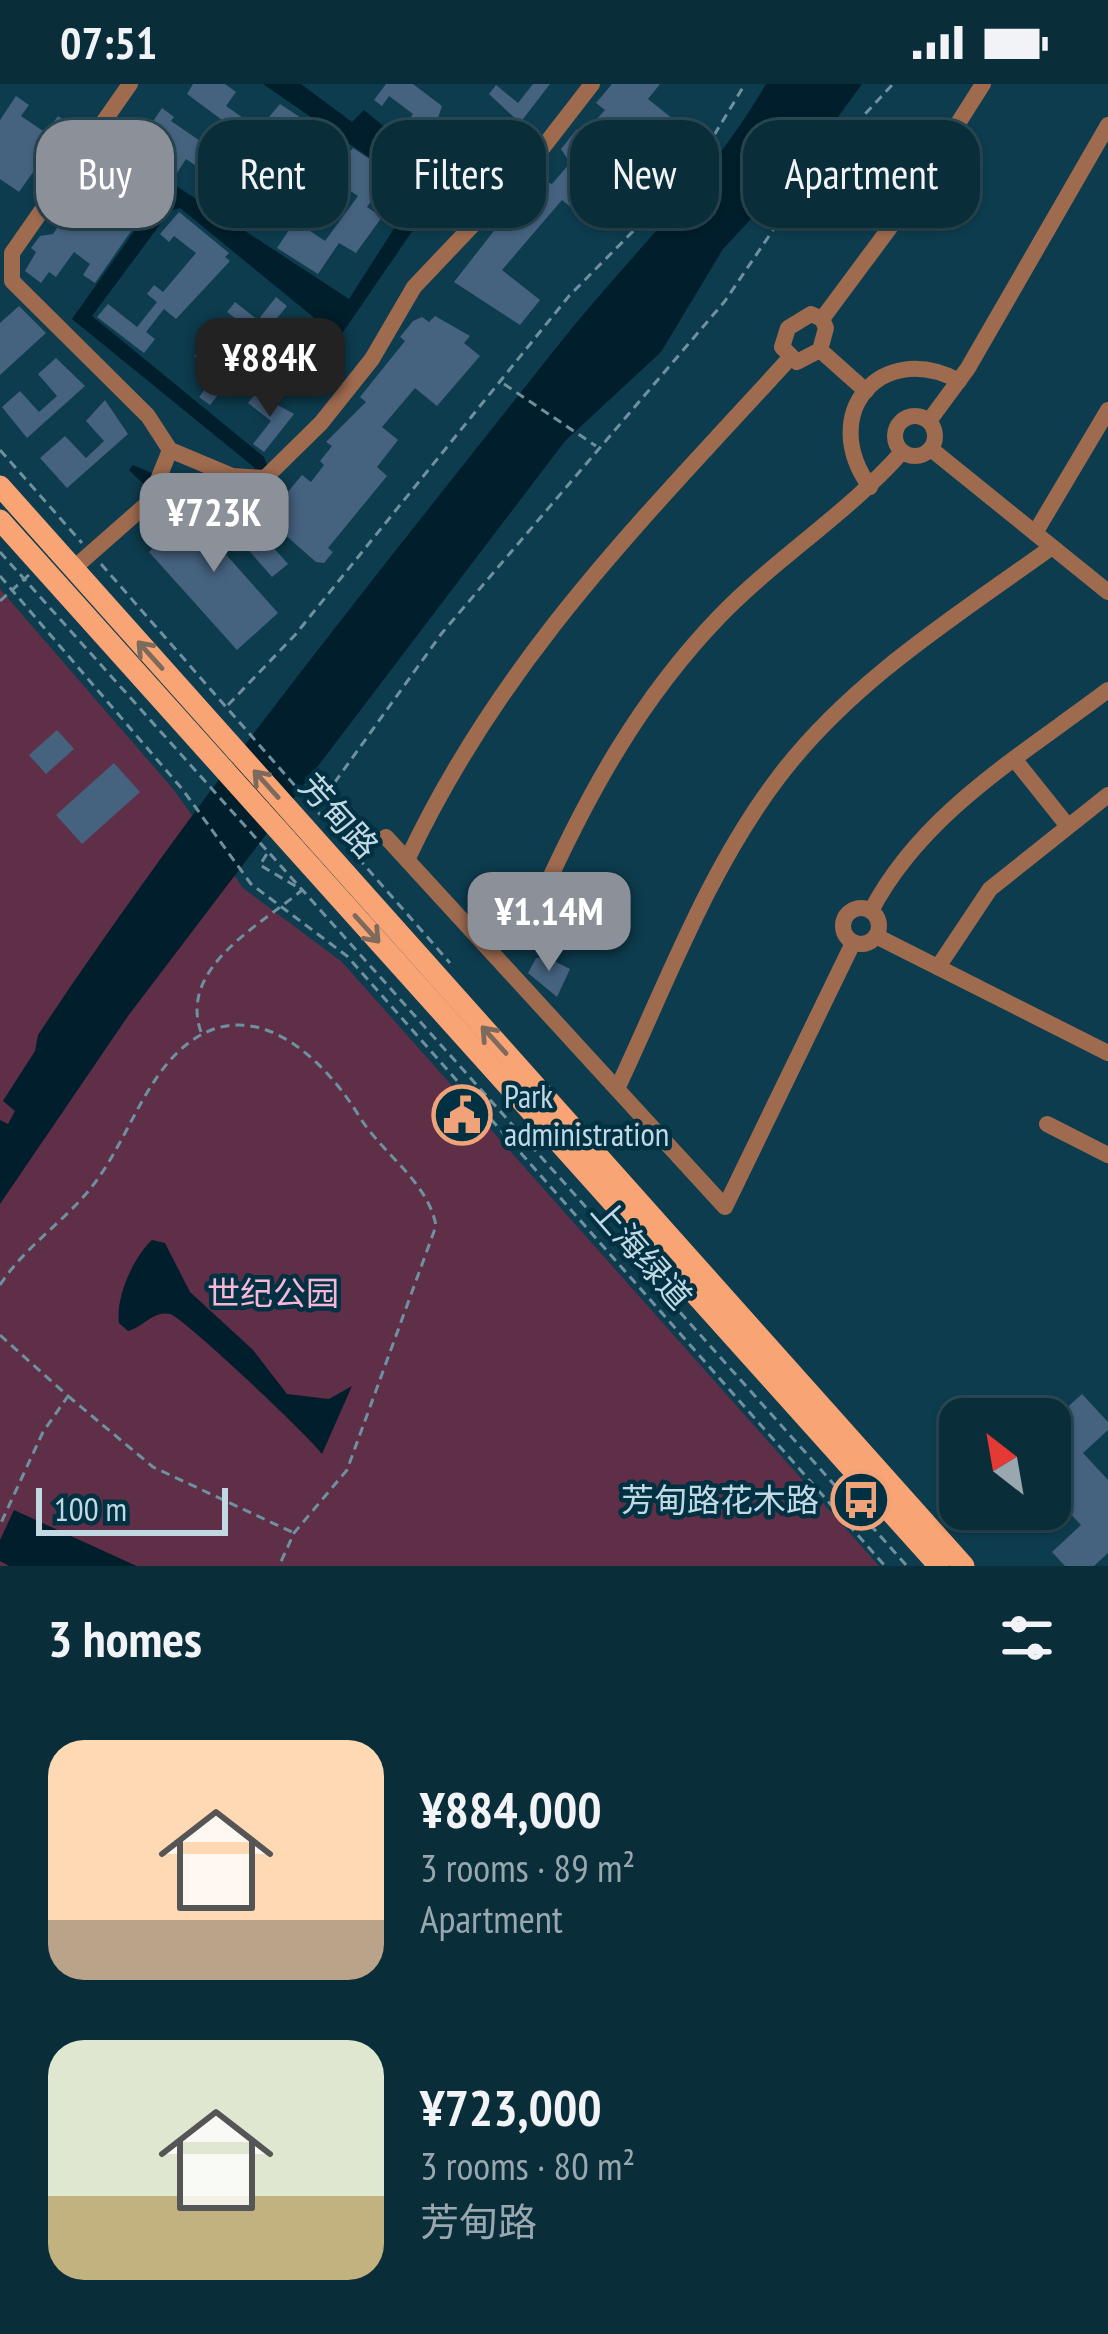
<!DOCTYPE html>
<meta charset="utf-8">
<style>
body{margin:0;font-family:"PT Sans Narrow","Noto Sans SC",sans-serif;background:#133542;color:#f1f3f6;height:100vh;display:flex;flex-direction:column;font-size:45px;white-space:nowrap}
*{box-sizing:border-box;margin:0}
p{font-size:39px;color:#99a8af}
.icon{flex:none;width:66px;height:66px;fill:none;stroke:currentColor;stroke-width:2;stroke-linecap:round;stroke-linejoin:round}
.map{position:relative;height:1482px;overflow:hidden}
.sheet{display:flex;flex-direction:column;background:#0a2d3a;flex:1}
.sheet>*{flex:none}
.guide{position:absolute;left:36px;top:36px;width:1038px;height:108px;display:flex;gap:24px}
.needle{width:78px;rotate:329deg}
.controls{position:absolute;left:939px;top:1314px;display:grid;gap:24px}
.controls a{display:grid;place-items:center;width:132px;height:132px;border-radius:24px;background:#0a2d3a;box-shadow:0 3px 9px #0004,0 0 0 3px #2a4954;font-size:60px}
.scale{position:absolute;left:36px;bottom:30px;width:192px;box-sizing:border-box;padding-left:12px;border:6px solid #c2d8e3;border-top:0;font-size:33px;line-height:42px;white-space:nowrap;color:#c2d8e3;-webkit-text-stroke:9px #003143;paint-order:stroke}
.price{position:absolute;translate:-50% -102px;padding:0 27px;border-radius:24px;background:#8c9099;color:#fff;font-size:39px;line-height:78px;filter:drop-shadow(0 3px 6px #0008)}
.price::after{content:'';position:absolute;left:50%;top:72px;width:36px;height:27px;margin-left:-18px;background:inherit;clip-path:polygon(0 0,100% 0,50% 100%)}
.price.selected{background:#222;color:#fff}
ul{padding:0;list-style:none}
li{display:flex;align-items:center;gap:36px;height:300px;padding:0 48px}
li span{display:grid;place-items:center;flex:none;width:336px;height:240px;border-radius:36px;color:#555}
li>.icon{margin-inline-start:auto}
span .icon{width:144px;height:144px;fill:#fffc;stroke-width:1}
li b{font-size:51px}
h2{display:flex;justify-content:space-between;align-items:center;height:144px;padding:0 48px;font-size:51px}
.tag{padding:0 42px;border-radius:36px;background:#0a2d3a;box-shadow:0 3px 9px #0004,0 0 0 3px #2a4954;font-size:42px;line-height:108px}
.tag.selected{background:#8c9099;color:#fff}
.status{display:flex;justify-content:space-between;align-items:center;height:84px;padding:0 60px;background:#0a2d3a;direction:ltr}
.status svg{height:33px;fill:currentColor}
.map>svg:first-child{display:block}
</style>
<div class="status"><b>07:51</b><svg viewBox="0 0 49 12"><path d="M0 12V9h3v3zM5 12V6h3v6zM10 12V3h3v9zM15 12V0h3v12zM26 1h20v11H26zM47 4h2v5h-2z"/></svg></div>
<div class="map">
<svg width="1108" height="1482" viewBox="0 0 1108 1482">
<rect width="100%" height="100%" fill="#0d3c4e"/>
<polygon fill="#5e2f47" points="0,505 174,706 243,804 342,878 879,1482 0,1482"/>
<g fill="#001e2b">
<path d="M263 0H301L352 38 364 26 448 95 339 254 180 124 170 127 92 232 264 373 269 386 263 403C193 428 186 444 129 386L133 381 207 413 251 399 255 384 72 235 159 112 129 89 138 77 349 215 418 107Z"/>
<path d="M766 0H862L808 74 723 165 661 268 565 357 128 932 0 1120V1036L8 1040 15 1027 3 1017 35 967 38 951C196 713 375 493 552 269 622 179 709 99 766 0Z"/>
<path d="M152 1156 165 1159 190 1208 253 1266 287 1310 329 1315 352 1302 322 1370C311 1354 183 1233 170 1230 154 1226 143 1243 128 1247L119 1239C115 1214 134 1172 152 1156Z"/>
<polygon points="14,1426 130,1479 137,1482 9,1482 0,1477 0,1456"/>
</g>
<g fill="#45627f">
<polygon points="193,0 225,0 236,8 226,22 259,45 280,20 315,43 300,65 332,87 353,64 391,89 367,123 382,133 356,169 339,159 318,190 277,164 295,137 325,157 358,112 340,100 334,109 276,76 187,10"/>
<polygon points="386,0 413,0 442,22 438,34 477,62 466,77 430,49 413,63 397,51 413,30 389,12 382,22 374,16"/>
<polygon points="533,0 550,0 520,39 489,10 496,1 518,19"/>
<polygon points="612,0 660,0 648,15 673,35 656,55 632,35 612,60 637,81 621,101 597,81 578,105 601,124 589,138 562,116 502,186 540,216 520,241 454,198 536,93 552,100 570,79 561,65 577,45 583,50 605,26 596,19"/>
<polygon points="16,12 29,21 21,32 46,49 58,32 68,39 19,108 0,95 0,36"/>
<polygon points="162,24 174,33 171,37 215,67 202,86 186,75 175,92 126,63 133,54 139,58"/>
<polygon points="103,74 144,104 124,131 136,140 95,199 83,191 90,180 74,168 56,193 49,188 41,199 25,187 36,168 31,164 40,152 53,150"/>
<polygon points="236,75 288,116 283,131 258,113 249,127 241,121 227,131 206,116"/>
<polygon points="179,128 229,169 225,173 230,177 176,235 164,225 146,248 155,255 144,269 97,233 108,220 137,243 157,218 147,210 154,201 163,208 196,169 174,152 169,158 160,150"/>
<polygon points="276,213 287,222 269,244 312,277 327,258 337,266 313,303 295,290 300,284 261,254 257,260 240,247 244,241 227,228 235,218 258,236"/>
<polygon points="19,222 46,249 0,291 0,239"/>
<polygon points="435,232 470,252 464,259 480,272 437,322 415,304 382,343 398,356 377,383 387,392 328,464 333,468 324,479 316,478 266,434 302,391 311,398 324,381 320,377 332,362 326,358 366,318 360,313 405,257 400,253 413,237 422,233 429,238"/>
<polygon points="202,262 240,283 210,321 199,313 217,290 194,272"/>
<polygon points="56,274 85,302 27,354 2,323 20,307 39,328 57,312 38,290"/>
<polygon points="256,309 294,330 264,368 253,360 271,337 248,319"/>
<polygon points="105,316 128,350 67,404 40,374 65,352 86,374 104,357 86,337"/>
<polygon points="229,421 242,436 224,452 230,459 222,466 278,529 237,566 149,468 186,427 197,439 204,432 210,438"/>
<polygon points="260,448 288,480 272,493 244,461"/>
<polygon points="57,646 74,665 46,690 29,671"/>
<polygon points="114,679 140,708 82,760 56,731"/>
<polygon points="546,873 570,885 557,913 528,889 536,874"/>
<polygon points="1082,1310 1108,1338 1108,1346 1083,1369 1108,1396 1108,1469 1094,1482 1065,1482 1052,1468 1081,1441 1050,1408 1061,1394 1050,1382 1050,1339"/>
</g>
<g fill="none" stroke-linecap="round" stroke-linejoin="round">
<g stroke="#6f909e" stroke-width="3" stroke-dasharray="9 6" stroke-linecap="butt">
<polyline points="504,300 596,362"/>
<polyline points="0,366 82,459"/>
<polyline points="0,468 907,1482"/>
<polyline points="101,480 450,879"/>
<polyline points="0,492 183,706 251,800 347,872 885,1482"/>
<polyline points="0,517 30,490"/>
<polyline points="228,621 295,551 569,212 666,114 710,58 745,0"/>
<polyline points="307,710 314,699 333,702"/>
<polyline points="317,723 442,549 725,217 815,84 893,0"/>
<path d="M201 948C178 883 261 841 302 806L260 781 268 768"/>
<path d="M0 1201C27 1159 71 1134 99 1093 126 1055 144 1001 177 969 245 902 320 968 359 1032 382 1070 428 1097 436 1142L347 1386 294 1449 279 1482"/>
<polyline points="0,1251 68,1312 43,1348 0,1441"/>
<polyline points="68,1312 153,1383 294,1449"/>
</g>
<g stroke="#9f6b4f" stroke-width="16">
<polyline points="130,0 12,169 12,197 148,332 170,366 232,392 265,394 321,339 372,275 414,203 527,84 592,0"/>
<polygon points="811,230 822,235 826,244 820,266 797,278 782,263 788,244"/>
<polyline points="822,235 903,126 983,0"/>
<polyline points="820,266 866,307"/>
<circle cx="915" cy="352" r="20"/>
<polyline points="929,337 968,284 1108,41"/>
<polyline points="931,365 1108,508"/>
<path d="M870 403C817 330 881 255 959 297"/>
<polyline points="1035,449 1108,326"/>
<polyline points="74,484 149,418 170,366"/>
<polyline points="1015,676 1067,741"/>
<polyline points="386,753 725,1123 853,859"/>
<path d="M407 776C502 574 641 437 789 275"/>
<path d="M539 818C586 713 639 616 719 533 776 474 847 430 902 368"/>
<circle cx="861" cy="842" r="18"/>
<path d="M871 827C922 729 1022 671 1108 606"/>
<polyline points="876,852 1108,969"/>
<polyline points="938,883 990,805 1108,711"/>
<path d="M617 1005C666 901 708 786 778 694 850 598 956 532 1052 463"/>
<polyline points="1047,1040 1108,1071"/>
</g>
<g stroke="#f9a475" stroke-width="21">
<polyline points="0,402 964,1482"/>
<polyline points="0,436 939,1482"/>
</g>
</g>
<defs><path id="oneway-shaft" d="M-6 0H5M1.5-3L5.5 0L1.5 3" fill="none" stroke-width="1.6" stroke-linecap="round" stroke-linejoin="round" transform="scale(3)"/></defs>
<g stroke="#7c6a5c">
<use href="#oneway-shaft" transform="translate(150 571) rotate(-132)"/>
<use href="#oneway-shaft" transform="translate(266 700) rotate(-132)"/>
<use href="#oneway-shaft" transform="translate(367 845) rotate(48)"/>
<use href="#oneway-shaft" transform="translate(494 956) rotate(-132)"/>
</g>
<defs>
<g id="civic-ring" transform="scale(3)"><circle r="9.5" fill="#003143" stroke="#f0a279" stroke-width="1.5"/><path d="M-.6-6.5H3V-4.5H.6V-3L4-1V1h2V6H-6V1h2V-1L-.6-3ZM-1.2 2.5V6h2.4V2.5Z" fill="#f0a279"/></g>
<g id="bus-ring" transform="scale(3)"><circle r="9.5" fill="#003143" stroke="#f0a279" stroke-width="1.5"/><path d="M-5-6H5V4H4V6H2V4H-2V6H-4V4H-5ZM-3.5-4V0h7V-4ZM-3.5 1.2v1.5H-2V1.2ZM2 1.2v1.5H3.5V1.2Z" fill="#f0a279"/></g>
</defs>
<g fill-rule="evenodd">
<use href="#civic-ring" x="462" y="1031"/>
<use href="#bus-ring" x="861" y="1416"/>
</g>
<g text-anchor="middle" stroke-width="9" stroke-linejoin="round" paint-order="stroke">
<g font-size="33" fill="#c2d8e3" stroke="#003143">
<text transform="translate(339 732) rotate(48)" y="12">芳甸路</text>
<text transform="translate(642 1170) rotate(49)" y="12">上海绿道</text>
</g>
<g font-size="33" fill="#c2d8e3" stroke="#003143" text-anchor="start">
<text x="504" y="1024">Park<tspan x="504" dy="38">administration</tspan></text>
<text x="819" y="1428" text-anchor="end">芳甸路花木路</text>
</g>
<g font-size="33" fill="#f9b6d6" stroke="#003143">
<text x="273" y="1221">世纪公园</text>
</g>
</g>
</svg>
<div class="controls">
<a><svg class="needle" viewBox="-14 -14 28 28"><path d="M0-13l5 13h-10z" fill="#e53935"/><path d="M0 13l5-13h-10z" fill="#99a8af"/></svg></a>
</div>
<div class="scale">100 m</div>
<b class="price selected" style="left:270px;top:336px">¥884K</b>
<b class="price" style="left:214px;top:491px">¥723K</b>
<b class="price" style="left:549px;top:890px">¥1.14M</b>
<div class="guide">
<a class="tag selected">Buy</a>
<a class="tag">Rent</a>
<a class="tag">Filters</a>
<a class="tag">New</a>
<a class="tag">Apartment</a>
</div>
</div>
<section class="sheet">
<h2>3 homes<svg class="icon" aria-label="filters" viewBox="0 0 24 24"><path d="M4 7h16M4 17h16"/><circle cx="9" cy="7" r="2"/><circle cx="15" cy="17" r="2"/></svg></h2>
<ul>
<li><span style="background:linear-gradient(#ffd9b3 75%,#b9a48a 0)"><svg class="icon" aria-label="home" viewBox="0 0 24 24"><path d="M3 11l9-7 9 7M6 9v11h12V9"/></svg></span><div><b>¥884,000</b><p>3 rooms · 89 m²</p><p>Apartment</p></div></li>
<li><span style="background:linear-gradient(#dfe7d0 65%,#c2b280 0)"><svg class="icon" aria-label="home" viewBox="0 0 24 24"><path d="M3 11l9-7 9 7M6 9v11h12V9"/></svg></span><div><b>¥723,000</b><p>3 rooms · 80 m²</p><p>芳甸路</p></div></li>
</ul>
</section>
